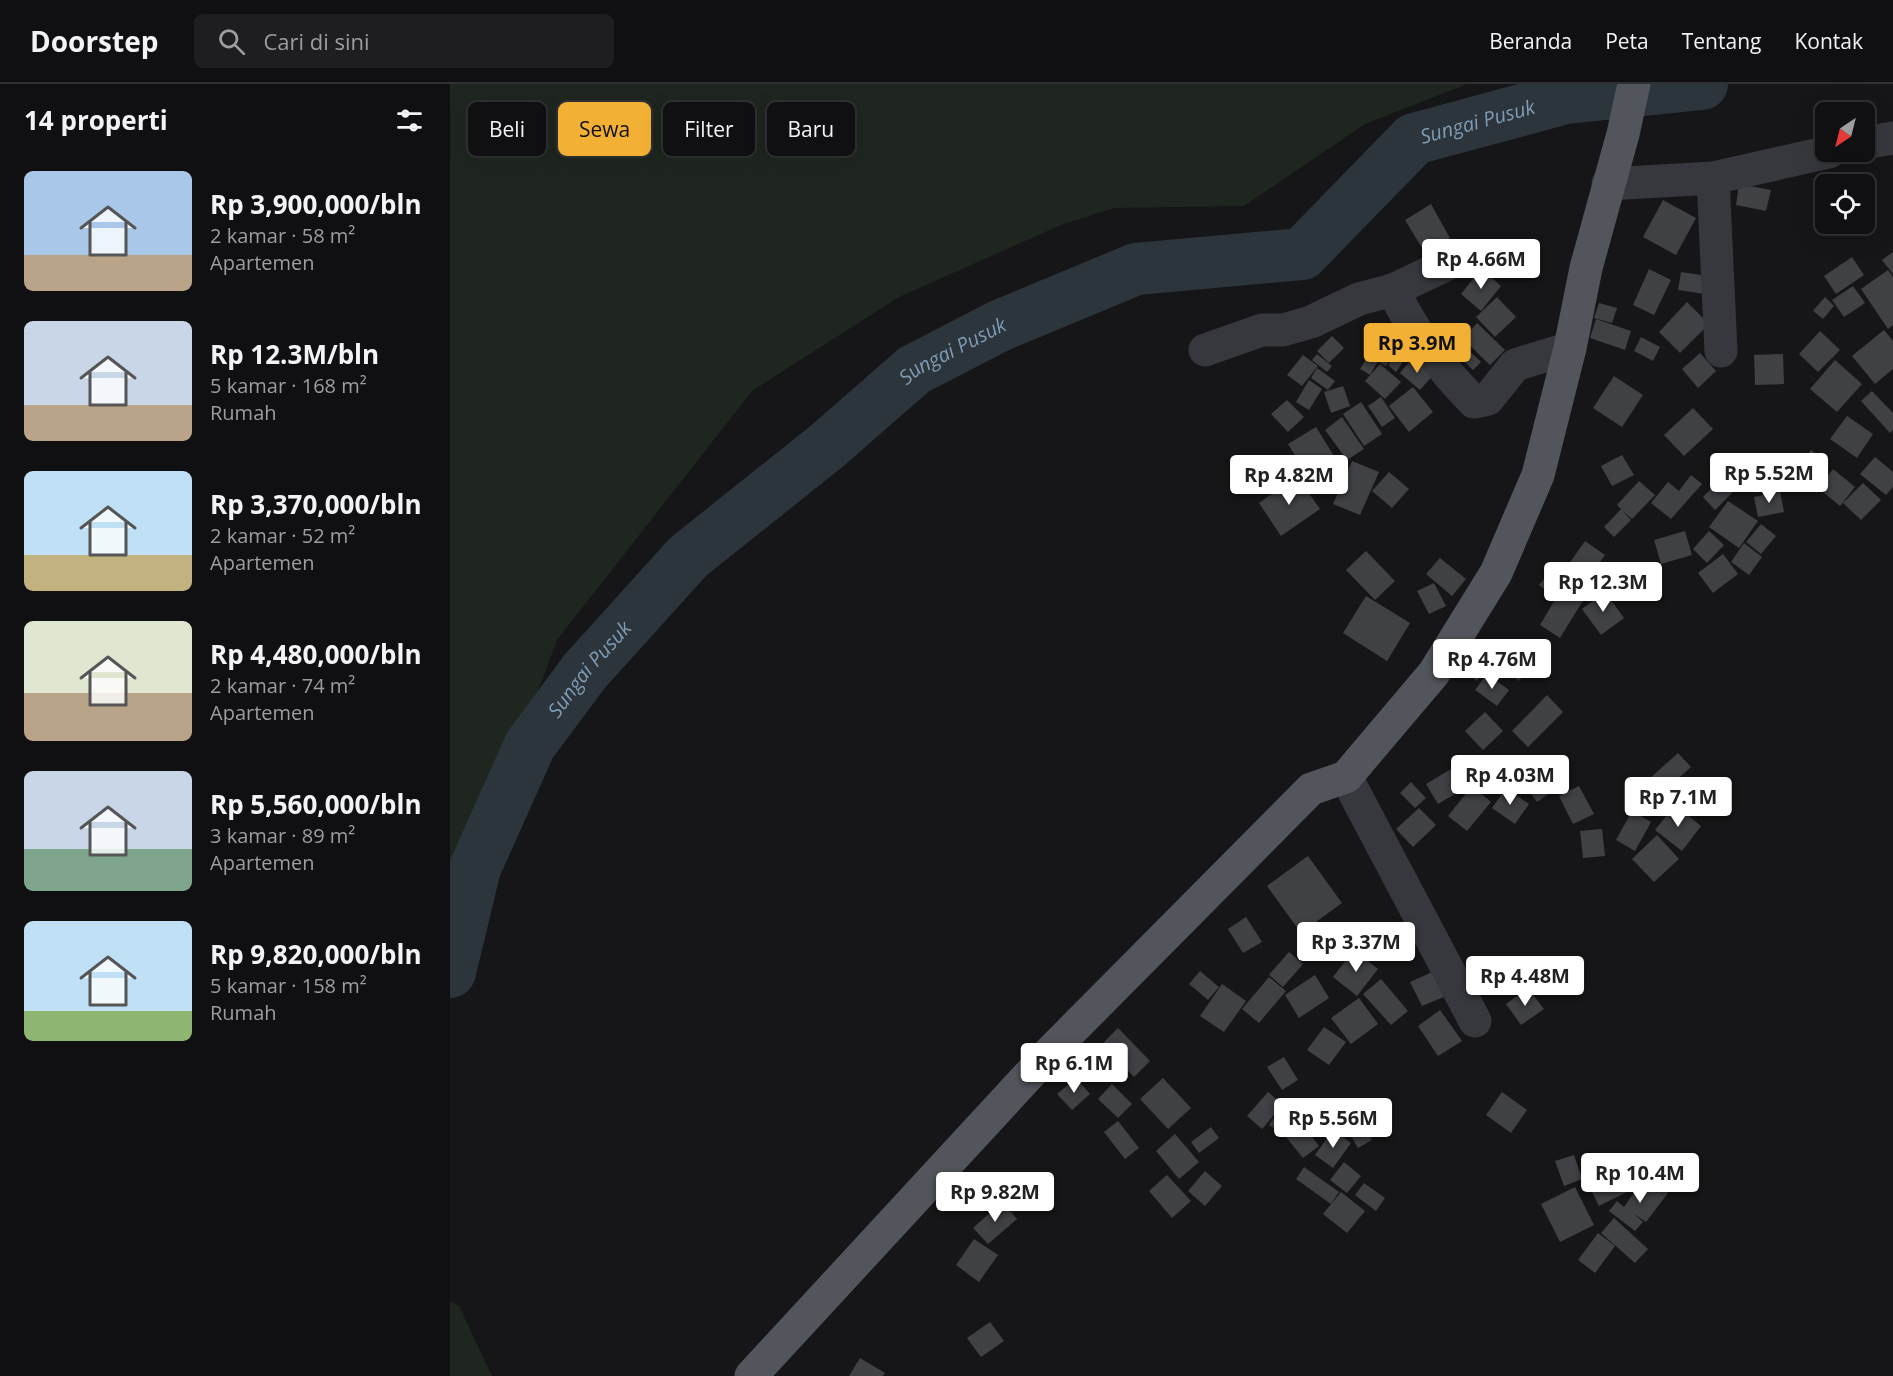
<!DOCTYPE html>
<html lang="id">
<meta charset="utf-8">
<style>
body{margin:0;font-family:"Open Sans",sans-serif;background:#1e1e20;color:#f1f3f6;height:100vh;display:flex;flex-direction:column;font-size:22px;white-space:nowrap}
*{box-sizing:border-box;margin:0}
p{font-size:20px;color:#9c9d9f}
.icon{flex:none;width:33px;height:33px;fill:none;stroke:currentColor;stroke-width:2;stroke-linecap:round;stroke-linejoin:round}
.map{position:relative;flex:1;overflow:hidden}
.panel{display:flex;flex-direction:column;background:#101012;width:450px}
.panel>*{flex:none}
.banner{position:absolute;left:18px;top:18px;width:570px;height:54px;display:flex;gap:12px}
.needle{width:39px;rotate:215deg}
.buttons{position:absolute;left:1365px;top:18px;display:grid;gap:12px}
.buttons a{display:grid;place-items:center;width:60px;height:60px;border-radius:9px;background:#101012;box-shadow:0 6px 24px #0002,0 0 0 2px #303032;font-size:30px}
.price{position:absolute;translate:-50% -51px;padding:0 14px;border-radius:6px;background:#fff;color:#222;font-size:20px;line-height:39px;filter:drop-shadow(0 2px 3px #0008)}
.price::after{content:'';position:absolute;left:50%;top:36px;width:18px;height:14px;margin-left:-9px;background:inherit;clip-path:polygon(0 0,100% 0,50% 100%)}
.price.on{background:#f2b134;color:#111}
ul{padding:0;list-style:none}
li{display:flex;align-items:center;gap:18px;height:150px;padding:0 24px}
li span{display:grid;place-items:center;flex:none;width:168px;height:120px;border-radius:9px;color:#555}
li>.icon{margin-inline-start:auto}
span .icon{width:72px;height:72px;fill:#fffc;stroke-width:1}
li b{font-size:26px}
h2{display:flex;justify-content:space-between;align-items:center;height:72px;padding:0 24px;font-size:26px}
.chip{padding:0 21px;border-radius:9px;background:#101012;box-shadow:0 6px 24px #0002,0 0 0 2px #303032;font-size:21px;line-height:54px}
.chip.on{background:#f2b134;color:#111}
header{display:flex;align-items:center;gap:36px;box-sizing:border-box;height:84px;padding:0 30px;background:#101012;border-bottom:2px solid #303032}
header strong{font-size:28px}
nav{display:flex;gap:33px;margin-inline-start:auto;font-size:21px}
.search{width:420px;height:54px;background:#1e1e20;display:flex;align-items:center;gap:15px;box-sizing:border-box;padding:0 21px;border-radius:9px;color:#9c9d9f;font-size:22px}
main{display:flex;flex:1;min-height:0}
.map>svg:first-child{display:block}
</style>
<header>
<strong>Doorstep</strong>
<div class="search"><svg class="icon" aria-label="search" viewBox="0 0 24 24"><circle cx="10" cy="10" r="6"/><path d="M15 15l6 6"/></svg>Cari di sini</div>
<nav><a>Beranda</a><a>Peta</a><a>Tentang</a><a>Kontak</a></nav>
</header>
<main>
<section class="panel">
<h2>14 properti<svg class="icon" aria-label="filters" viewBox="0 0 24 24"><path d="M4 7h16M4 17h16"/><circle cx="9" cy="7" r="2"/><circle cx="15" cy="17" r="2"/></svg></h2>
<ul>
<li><span style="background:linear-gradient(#a9c7e8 70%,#b9a48a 0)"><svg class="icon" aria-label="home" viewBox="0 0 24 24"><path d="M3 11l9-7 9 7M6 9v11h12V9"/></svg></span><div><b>Rp 3,900,000/bln</b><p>2 kamar · 58 m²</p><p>Apartemen</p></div></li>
<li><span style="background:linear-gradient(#c9d6e8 70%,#b9a48a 0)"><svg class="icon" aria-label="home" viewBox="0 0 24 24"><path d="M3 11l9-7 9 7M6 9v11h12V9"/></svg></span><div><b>Rp 12.3M/bln</b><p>5 kamar · 168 m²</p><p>Rumah</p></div></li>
<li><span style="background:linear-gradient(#bfe0f5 70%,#c2b280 0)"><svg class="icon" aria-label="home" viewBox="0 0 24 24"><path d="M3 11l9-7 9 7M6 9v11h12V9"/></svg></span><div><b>Rp 3,370,000/bln</b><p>2 kamar · 52 m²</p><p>Apartemen</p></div></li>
<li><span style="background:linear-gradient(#dfe7d0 60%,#b9a48a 0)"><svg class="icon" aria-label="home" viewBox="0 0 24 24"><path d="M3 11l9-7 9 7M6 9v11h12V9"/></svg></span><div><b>Rp 4,480,000/bln</b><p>2 kamar · 74 m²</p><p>Apartemen</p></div></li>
<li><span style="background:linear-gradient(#c9d6e8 65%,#7fa58c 0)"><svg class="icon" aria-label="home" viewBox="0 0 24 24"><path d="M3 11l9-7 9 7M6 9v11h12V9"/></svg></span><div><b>Rp 5,560,000/bln</b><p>3 kamar · 89 m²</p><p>Apartemen</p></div></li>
<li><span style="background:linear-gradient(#bfe0f5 75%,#8fb573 0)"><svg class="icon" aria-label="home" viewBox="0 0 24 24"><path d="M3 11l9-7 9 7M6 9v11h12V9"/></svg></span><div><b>Rp 9,820,000/bln</b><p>5 kamar · 158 m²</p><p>Rumah</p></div></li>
</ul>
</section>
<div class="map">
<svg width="1443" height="1292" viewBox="0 0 1443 1292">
<rect width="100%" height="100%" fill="#161618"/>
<g fill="#1e261f">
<polygon points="0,0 1017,0 915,40 794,122 664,124 611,141 449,213 302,307 107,556 0,843"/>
<polygon points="0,1217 9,1222 42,1292 0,1292"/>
</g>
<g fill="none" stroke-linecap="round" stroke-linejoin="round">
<path stroke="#2c353c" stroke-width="52" id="s1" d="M0 888 25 784 80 661 135 587 238 473 377 362 464 286 549 242 686 185 852 170 964 55 1116 14 1252 0"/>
</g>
<g fill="#404145">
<polygon points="1289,100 1321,106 1316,127 1286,121"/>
<polygon points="1213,116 1246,134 1226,171 1193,153"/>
<polygon points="981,120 1000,154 975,169 955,136"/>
<polygon points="1443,168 1443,190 1432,176"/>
<polygon points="1402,173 1414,191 1386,210 1374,192"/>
<polygon points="1031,185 1051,202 1031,227 1011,210"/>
<polygon points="1199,185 1221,196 1204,231 1183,221"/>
<polygon points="1438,186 1443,193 1443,241 1438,245 1411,205"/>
<polygon points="1231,188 1258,192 1255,210 1228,206"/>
<polygon points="1403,202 1415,219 1394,233 1382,216"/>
<polygon points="1047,213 1066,233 1045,253 1026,233"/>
<polygon points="1375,213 1384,222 1373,235 1363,227"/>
<polygon points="1237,218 1259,240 1230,269 1209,248"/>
<polygon points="1149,219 1167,224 1162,239 1144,234"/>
<polygon points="1146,235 1181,247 1175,266 1140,254"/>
<polygon points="1027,239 1055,266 1040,281 1013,255"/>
<polygon points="1434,246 1443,257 1443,285 1425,300 1402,272"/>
<polygon points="1370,247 1390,266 1368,288 1349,270"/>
<polygon points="882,252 894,264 879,279 867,267"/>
<polygon points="1191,253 1210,263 1203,277 1184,267"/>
<polygon points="954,257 963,263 946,288 938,281"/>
<polygon points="936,258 947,264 936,282 928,277 920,291 910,285 918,272 925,276"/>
<polygon points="1011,259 1031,278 1023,286 1003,267"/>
<polygon points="1250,269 1266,287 1248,304 1232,285"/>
<polygon points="867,270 882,282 877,288 862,276"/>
<polygon points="1333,270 1334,300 1305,301 1304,271"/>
<polygon points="853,271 868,282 852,302 837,291"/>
<polygon points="963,273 984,290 970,306 950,289"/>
<polygon points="1385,276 1412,300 1387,328 1360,305"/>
<polygon points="930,280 951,298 935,315 915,297"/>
<polygon points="867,284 885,297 878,306 861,294"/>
<polygon points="1164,292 1193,311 1172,343 1143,324"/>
<polygon points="859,296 872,305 859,326 846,318"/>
<polygon points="893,302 900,322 881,329 874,308"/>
<polygon points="963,303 983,328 959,348 939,322"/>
<polygon points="1422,307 1443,329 1443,346 1440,349 1411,317"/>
<polygon points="931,313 945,334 932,343 918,322"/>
<polygon points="837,316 854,333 838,348 821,330"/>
<polygon points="911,318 932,350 914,362 893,330"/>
<polygon points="1243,324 1263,345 1234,372 1214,351"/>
<polygon points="1397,332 1423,350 1407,374 1380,355"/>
<polygon points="892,333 914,365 897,376 875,346"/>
<polygon points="866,343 894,388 866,406 838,360"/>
<polygon points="1361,366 1377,377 1367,391 1351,379"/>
<polygon points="1172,371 1184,391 1162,402 1151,382"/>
<polygon points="1425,373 1443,388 1443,403 1436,411 1410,390"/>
<polygon points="1294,375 1317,398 1306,409 1282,386"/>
<polygon points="1329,376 1355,387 1346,408 1320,398"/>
<polygon points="902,377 929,388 910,431 883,420"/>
<polygon points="1383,385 1405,403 1390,422 1368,404"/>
<polygon points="939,388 959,405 942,424 922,407"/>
<polygon points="1275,390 1288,403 1265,426 1253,413"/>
<polygon points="1241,391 1252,400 1221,435 1201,419 1218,398 1229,407"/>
<polygon points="847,392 870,425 831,452 809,419"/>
<polygon points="1189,397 1205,411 1182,435 1173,427 1181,436 1164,453 1154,443 1171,425 1167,421"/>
<polygon points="1413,399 1431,416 1411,436 1393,419"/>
<polygon points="1330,407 1334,428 1308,433 1304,413"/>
<polygon points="1278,417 1308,437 1289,464 1259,443"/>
<polygon points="1311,440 1326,452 1311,470 1296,458"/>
<polygon points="1235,447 1242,471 1211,480 1204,456"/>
<polygon points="1259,447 1274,461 1257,479 1243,465"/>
<polygon points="1135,457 1155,471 1134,501 1114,487"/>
<polygon points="1294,459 1312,473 1299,491 1281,478"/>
<polygon points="916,467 945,497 925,516 896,486"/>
<polygon points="1273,470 1288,490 1263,509 1248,489"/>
<polygon points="990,474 1016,495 1002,512 976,490"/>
<polygon points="1106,480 1120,492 1103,512 1089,501"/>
<polygon points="984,499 996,522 979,530 967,507"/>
<polygon points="1113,502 1134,515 1110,554 1090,541"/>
<polygon points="1155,508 1174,534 1151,551 1132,525"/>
<polygon points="916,512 960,539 937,577 893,549"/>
<polygon points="1075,560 1090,580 1068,597 1053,577"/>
<polygon points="1025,566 1041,580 1027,597 1011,584"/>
<polygon points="1037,590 1059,606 1047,622 1025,606"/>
<polygon points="1097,611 1113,628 1078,663 1062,647"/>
<polygon points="1035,628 1053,647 1033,666 1015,647"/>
<polygon points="1228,669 1241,683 1212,709 1199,695"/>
<polygon points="1008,681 1020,701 988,720 976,700"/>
<polygon points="1088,689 1101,708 1087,718 1074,699"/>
<polygon points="961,698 976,714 965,724 950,709"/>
<polygon points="1022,702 1041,718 1017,747 998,732"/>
<polygon points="1129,702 1144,730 1123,740 1109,712"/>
<polygon points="1056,704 1079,720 1065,740 1042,724"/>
<polygon points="1225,721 1251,742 1232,767 1205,746"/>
<polygon points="969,724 986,741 963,763 946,745"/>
<polygon points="1182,727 1201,738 1185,767 1166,756"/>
<polygon points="1152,745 1155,772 1133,774 1130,747"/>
<polygon points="1207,751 1229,775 1204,798 1182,775"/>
<polygon points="858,772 892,819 851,849 817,802"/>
<polygon points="796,833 812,858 793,869 778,845"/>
<polygon points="904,866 928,885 907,912 883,893"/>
<polygon points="839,868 853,880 833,903 819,891"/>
<polygon points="989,885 1001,910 972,922 960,898"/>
<polygon points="750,887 769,903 758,916 739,900"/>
<polygon points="865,891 879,914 849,934 835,911"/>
<polygon points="819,893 836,907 809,939 792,925"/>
<polygon points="931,895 958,927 941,941 913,910"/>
<polygon points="772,900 796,917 774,948 750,932"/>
<polygon points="1078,904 1094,925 1071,941 1056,920"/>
<polygon points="909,914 928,940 901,960 881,934"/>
<polygon points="990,926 1012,957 988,972 968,942"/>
<polygon points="874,943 896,958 879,981 857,966"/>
<polygon points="668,944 700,977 684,993 652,960"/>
<polygon points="650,963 668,978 654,995 635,980"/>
<polygon points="834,973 848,996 832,1006 817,983"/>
<polygon points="626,994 640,1010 622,1026 607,1010"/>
<polygon points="713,994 741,1024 718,1045 690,1015"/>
<polygon points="662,1000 682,1020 668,1034 648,1015"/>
<polygon points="818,1008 833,1021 812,1045 797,1032"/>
<polygon points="1052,1008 1077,1026 1061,1049 1036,1031"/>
<polygon points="828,1028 838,1035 830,1048 819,1041"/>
<polygon points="907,1032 922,1056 908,1064 894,1040"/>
<polygon points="848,1035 869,1062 853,1074 832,1048"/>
<polygon points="668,1037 689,1064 675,1075 654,1048"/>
<polygon points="761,1043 769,1054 749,1069 741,1058"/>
<polygon points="883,1046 901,1059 883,1084 865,1071"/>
<polygon points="725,1050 749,1078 729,1095 706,1067"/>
<polygon points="1124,1071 1132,1095 1114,1102 1105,1077"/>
<polygon points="1168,1075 1183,1105 1149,1122 1134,1092"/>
<polygon points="894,1078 911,1092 897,1109 880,1096"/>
<polygon points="854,1083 889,1108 881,1120 846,1095"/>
<polygon points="755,1087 772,1102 755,1122 738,1107"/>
<polygon points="717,1091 741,1117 722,1134 699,1107"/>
<polygon points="1195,1093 1218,1109 1196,1138 1184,1130 1193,1138 1185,1147 1159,1127 1167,1117 1174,1123"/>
<polygon points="914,1099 935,1114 926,1127 905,1111"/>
<polygon points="1125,1103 1144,1141 1110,1158 1091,1120"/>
<polygon points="891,1108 915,1127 897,1149 873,1130"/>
<polygon points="552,1118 567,1135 538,1160 523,1144"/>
<polygon points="1164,1134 1198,1165 1185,1179 1151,1149"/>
<polygon points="1148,1149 1165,1162 1145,1189 1128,1176"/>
<polygon points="524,1155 548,1171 529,1198 506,1181"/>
<polygon points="540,1238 554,1257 531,1273 517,1254"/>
<polygon points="410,1274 435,1289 433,1292 399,1292"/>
</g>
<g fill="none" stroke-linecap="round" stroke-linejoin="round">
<g stroke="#37383d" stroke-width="33">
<polyline points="1414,59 1443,54"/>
<polyline points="1263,94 1271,267"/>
<polyline points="1158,100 1263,94 1379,68"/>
<polyline points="943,206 1008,175"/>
<path d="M755 266 812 246H833L861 238 909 215 943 206C963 247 991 285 1024 318L1038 315 1065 281 1120 264"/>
<polyline points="896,693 1025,937"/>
</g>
<polyline stroke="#53555c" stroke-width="33" points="301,1292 602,966 861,705 896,693 984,589 1046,489 1088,391 1120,264 1136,184 1173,50 1184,0"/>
</g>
<g text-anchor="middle" stroke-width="5" stroke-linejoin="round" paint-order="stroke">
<g font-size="20" font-style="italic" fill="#7f9bb3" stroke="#111113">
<text dy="7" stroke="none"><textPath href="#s1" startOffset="1418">Sungai Pusuk</textPath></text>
<text dy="7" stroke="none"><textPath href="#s1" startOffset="824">Sungai Pusuk</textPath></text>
<text dy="7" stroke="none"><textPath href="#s1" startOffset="338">Sungai Pusuk</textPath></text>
</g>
</g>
</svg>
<div class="buttons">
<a><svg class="needle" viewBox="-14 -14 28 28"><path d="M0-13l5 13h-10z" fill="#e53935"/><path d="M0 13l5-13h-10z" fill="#9c9d9f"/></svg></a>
<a><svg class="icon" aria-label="locate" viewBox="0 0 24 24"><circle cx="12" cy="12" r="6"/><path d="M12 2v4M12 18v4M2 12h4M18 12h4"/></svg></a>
</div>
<b class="price" style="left:1031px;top:206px">Rp 4.66M</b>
<b class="price on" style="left:967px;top:290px">Rp 3.9M</b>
<b class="price" style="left:1319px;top:420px">Rp 5.52M</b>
<b class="price" style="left:839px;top:422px">Rp 4.82M</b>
<b class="price" style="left:1153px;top:529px">Rp 12.3M</b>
<b class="price" style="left:1042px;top:606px">Rp 4.76M</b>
<b class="price" style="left:1060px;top:722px">Rp 4.03M</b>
<b class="price" style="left:1228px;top:744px">Rp 7.1M</b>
<b class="price" style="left:906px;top:889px">Rp 3.37M</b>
<b class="price" style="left:1075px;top:923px">Rp 4.48M</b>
<b class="price" style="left:624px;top:1010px">Rp 6.1M</b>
<b class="price" style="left:883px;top:1065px">Rp 5.56M</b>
<b class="price" style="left:1190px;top:1120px">Rp 10.4M</b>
<b class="price" style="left:545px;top:1139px">Rp 9.82M</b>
<div class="banner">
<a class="chip">Beli</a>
<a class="chip on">Sewa</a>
<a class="chip">Filter</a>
<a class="chip">Baru</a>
</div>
</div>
</main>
